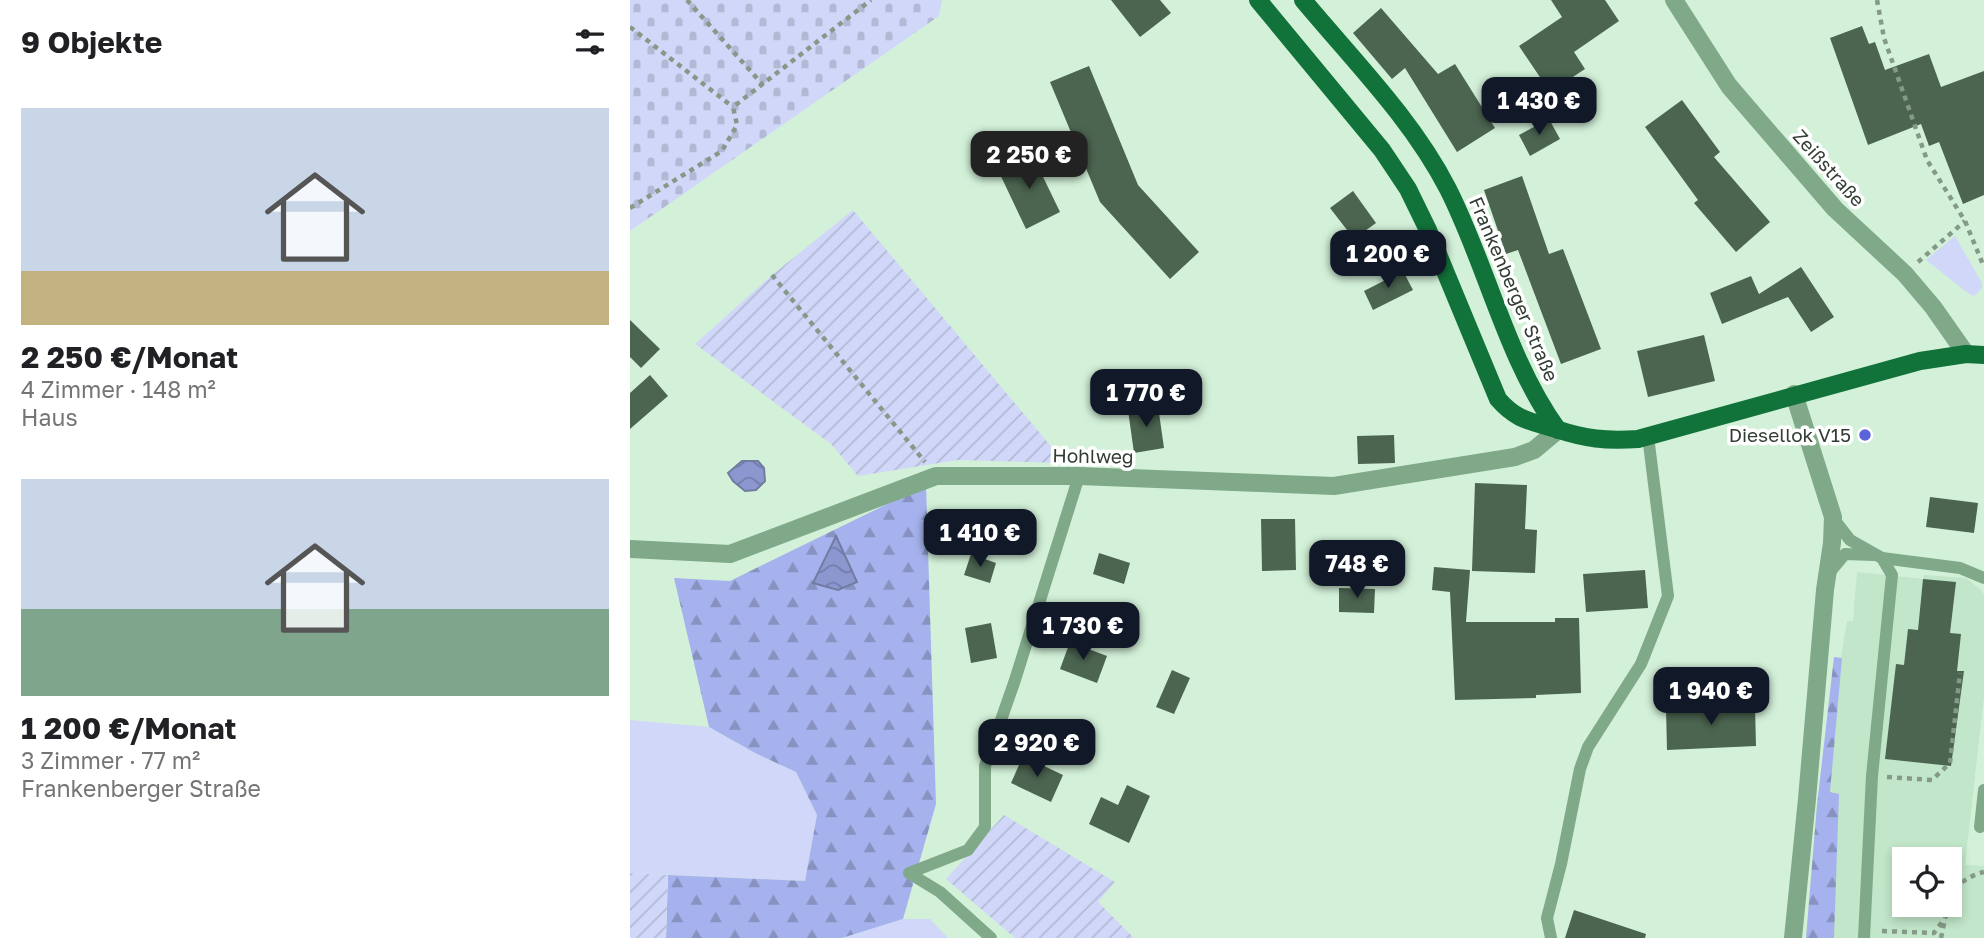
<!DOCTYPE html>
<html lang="de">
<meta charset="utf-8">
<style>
body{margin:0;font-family:"Golos Text",sans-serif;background:#f6f6f6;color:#202124;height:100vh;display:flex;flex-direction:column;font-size:26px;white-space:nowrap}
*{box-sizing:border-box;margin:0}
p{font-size:23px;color:#757577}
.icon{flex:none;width:38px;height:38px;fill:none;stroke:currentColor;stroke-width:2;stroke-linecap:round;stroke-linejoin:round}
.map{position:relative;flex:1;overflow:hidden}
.side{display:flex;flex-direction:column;background:#fff;width:630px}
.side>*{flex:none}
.fabs{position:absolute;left:1262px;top:847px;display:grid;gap:14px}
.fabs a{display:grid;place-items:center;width:70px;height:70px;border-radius:0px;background:#fff;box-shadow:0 4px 10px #0003;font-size:35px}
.price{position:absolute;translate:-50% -60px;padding:0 16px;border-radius:14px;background:#111827;color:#fff;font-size:23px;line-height:46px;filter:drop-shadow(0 2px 4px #0008)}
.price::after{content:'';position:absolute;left:50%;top:42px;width:21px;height:16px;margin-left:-10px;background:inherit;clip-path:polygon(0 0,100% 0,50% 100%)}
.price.on{background:#222;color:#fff}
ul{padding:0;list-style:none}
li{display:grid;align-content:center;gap:14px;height:371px;padding:0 21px}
li span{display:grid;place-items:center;height:217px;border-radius:0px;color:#555}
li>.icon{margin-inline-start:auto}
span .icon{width:126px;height:126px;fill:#fffc;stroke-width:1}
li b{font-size:30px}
h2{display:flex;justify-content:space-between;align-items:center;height:84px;padding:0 21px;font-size:30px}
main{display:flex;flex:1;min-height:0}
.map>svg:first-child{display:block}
</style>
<main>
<section class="side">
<h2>9 Objekte<svg class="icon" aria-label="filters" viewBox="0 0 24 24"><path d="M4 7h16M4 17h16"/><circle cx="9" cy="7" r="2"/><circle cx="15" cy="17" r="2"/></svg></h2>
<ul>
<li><span style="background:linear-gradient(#c9d6e8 75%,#c2b280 0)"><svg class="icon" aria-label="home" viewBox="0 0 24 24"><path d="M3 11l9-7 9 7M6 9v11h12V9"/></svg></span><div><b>2 250 €/Monat</b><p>4 Zimmer · 148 m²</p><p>Haus</p></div></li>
<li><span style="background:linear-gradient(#c9d6e8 60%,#7fa58c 0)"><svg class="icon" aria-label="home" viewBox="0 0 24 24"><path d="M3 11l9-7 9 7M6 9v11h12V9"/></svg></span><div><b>1 200 €/Monat</b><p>3 Zimmer · 77 m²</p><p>Frankenberger Straße</p></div></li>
</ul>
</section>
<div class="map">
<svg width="1354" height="938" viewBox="0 0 1354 938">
<defs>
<pattern id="forest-firs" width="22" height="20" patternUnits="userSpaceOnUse" patternTransform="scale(1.75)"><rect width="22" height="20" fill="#a6b2ed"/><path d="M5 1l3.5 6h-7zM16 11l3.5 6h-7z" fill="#8892c1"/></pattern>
<pattern id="cemetery-stones" width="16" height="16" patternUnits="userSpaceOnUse" patternTransform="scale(1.75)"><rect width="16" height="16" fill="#d0d7f8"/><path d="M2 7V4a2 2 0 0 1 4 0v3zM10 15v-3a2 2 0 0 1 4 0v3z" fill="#b3b9d5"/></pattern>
<pattern id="garden-furrows" width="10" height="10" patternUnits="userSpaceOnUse" patternTransform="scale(1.75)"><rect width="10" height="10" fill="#d0d7f8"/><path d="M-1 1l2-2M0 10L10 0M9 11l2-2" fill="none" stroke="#b3b9d5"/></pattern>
<pattern id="water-waves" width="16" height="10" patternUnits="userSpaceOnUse" patternTransform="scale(1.75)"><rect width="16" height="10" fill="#8c97d0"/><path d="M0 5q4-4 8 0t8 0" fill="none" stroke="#737caa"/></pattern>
</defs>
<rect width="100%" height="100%" fill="#d3f1d9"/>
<path fill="#c2e6c9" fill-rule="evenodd" d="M1227 572 1293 579 1294 575 1336 578 1352 591 1354 595V696L1335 865 1354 866V938H1176L1187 805 1217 621H1223ZM1274 859H1320V905H1274Z"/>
<g fill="#d0d7f8">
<polygon points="1325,236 1352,283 1352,288 1344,296 1339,294 1296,260"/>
<polygon points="0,720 79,727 127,754 166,772 187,815 175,881 0,873"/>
<polygon points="273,919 300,919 318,938 212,938"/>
</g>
<g fill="url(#forest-firs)">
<polygon points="296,485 306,804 273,919 212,938 36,938 38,875 175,881 187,815 166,772 127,754 79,727 44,578 100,581"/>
<polygon points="1204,657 1212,658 1200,792 1209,794 1204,938 1176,938 1187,805"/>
</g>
<polygon fill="url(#cemetery-stones)" points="0,0 312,0 309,16 0,231"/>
<g fill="url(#garden-furrows)">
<polygon points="223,210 435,463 328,460 228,476 201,444 65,344 142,275"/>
<polygon points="374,815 485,882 468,902 504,938 385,938 316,879"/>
<polygon points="0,873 38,875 36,938 0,938"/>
</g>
<g fill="url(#water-waves)" stroke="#717ca1" stroke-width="2">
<polygon points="112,461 128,461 134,468 135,481 126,490 115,491 103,481 98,473"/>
<polygon points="206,536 227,582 208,590 183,583"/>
</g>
<g fill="#4c6551">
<polygon points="481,0 530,0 541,13 510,37"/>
<polygon points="921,0 975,0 989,21 944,52 955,69 920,92 889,46 932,17"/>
<polygon points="751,8 808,74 825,64 865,128 827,152 775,68 762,79 723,33"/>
<polygon points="1232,26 1239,44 1245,42 1255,70 1299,54 1311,87 1354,71 1354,195 1333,204 1309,142 1299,146 1291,124 1238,145 1200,38"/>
<polygon points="459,66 508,185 569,252 540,279 470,202 420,82"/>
<polygon points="1052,100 1090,152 1084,157 1140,222 1106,252 1064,203 1068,200 1015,127"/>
<polygon points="919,119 930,139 900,156 889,135"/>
<polygon points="402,154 430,212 396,229 368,170"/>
<polygon points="892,176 919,254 933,249 971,349 931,364 888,250 876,254 854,190"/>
<polygon points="723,191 746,223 724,239 700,208"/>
<polygon points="1171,267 1204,317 1181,332 1158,297 1092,324 1080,293 1121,276 1129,294"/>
<polygon points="773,271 783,290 743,310 734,291"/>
<polygon points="0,320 30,349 11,368 0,357"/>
<polygon points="1074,335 1085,381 1018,397 1007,351"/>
<polygon points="20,375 38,396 0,429 0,393"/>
<polygon points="528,406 534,448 504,453 498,410"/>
<polygon points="764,435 765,463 728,464 727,436"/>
<polygon points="845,483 897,485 895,529 907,530 905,573 842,571"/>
<polygon points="1300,497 1348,503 1344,533 1296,527"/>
<polygon points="631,519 665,519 666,570 632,571"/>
<polygon points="469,553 500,563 494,584 463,574"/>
<polygon points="341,554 366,563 360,583 334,575"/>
<polygon points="804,567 840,570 836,622 925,622 925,618 949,618 951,693 906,695 906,698 825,700 820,592 802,590"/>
<polygon points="1015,570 1018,608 956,612 953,574"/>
<polygon points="1293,579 1326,582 1320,633 1331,634 1327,671 1334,671 1321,766 1255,759 1266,664 1274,665 1278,629 1288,630"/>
<polygon points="709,588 745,589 744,613 709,612"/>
<polygon points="361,623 367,658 341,663 335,628"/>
<polygon points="440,642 477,656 467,683 430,669"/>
<polygon points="542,670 560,678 544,714 526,707"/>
<polygon points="1125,705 1126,746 1037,750 1036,709"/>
<polygon points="393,756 433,775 421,802 381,783"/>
<polygon points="497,785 520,796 499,843 459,824 471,797 488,805"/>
<polygon points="944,910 1016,934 1015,938 935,938"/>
</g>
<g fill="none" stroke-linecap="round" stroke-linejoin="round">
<g stroke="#859989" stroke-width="4.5" stroke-dasharray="5 5" stroke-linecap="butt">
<polyline points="57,0 133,85"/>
<polyline points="1247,0 1254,38 1297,160 1335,221 1354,267"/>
<polyline points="0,27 103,107"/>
<polyline points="0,208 92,151 107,125 103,107 241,0"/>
<polyline points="1288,262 1335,221"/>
<polyline points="142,275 295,462"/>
<polyline points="1257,777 1302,780 1320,763 1330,673"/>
<path d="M1320 898C1327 883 1339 876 1354 872"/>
<polyline points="1252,931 1304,933 1312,922"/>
<polyline points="1311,938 1318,905"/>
</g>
<g stroke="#7fa989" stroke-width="12">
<polyline points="1203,518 1220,540 1252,558 1262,575 1242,776 1234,938"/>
<polyline points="1252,558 1330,568 1354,578"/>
<polyline points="1200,572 1215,554 1243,555"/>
<polyline points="1350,827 1354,790"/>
<polyline points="361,938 310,892 279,873 338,850 355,827 355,766 385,680 449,476"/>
<polyline points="921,938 917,918 931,864 950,769 958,747 1011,664 1038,596 1018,436"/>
</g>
<g stroke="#7fa989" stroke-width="18">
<polyline points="1044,0 1099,86 1205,209 1275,274 1303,307 1336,354"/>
<polyline points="0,549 100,554 306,476 449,476 704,486 885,457 904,450 928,430"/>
<polyline points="1163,938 1177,799 1195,590 1202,543 1203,517 1164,394"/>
</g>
<g stroke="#117339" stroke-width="18">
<path d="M628 0 752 150 778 189 798 230 868 399C886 420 900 421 926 429 956 439 975 441 1008 439L1290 361 1336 354 1354 355"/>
<path d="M673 0C723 60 782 119 818 189 857 266 877 360 928 430"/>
</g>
</g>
<circle fill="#5a63da" stroke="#fff" stroke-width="2.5" cx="1235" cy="435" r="7"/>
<g text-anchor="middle" stroke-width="7" stroke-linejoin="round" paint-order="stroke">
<g font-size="19" fill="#323d34" stroke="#fff">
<text transform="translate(1199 168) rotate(48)" y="7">Zeißstraße</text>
<text transform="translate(884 289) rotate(67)" y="7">Frankenberger Straße</text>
<text transform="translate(463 456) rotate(1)" y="7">Hohlweg</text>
</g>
<g font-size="19" fill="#323d34" stroke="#fff" text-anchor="end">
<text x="1221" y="442">Diesellok V15</text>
</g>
</g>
</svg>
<div class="fabs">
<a><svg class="icon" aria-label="locate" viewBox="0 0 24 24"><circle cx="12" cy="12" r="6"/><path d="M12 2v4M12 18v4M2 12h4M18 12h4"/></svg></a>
</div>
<b class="price" style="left:909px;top:137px">1 430 €</b>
<b class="price on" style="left:399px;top:191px">2 250 €</b>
<b class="price" style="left:758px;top:290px">1 200 €</b>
<b class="price" style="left:516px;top:429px">1 770 €</b>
<b class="price" style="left:350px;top:569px">1 410 €</b>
<b class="price" style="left:727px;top:600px">748 €</b>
<b class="price" style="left:453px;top:662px">1 730 €</b>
<b class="price" style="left:1081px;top:727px">1 940 €</b>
<b class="price" style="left:407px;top:779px">2 920 €</b>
</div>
</main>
